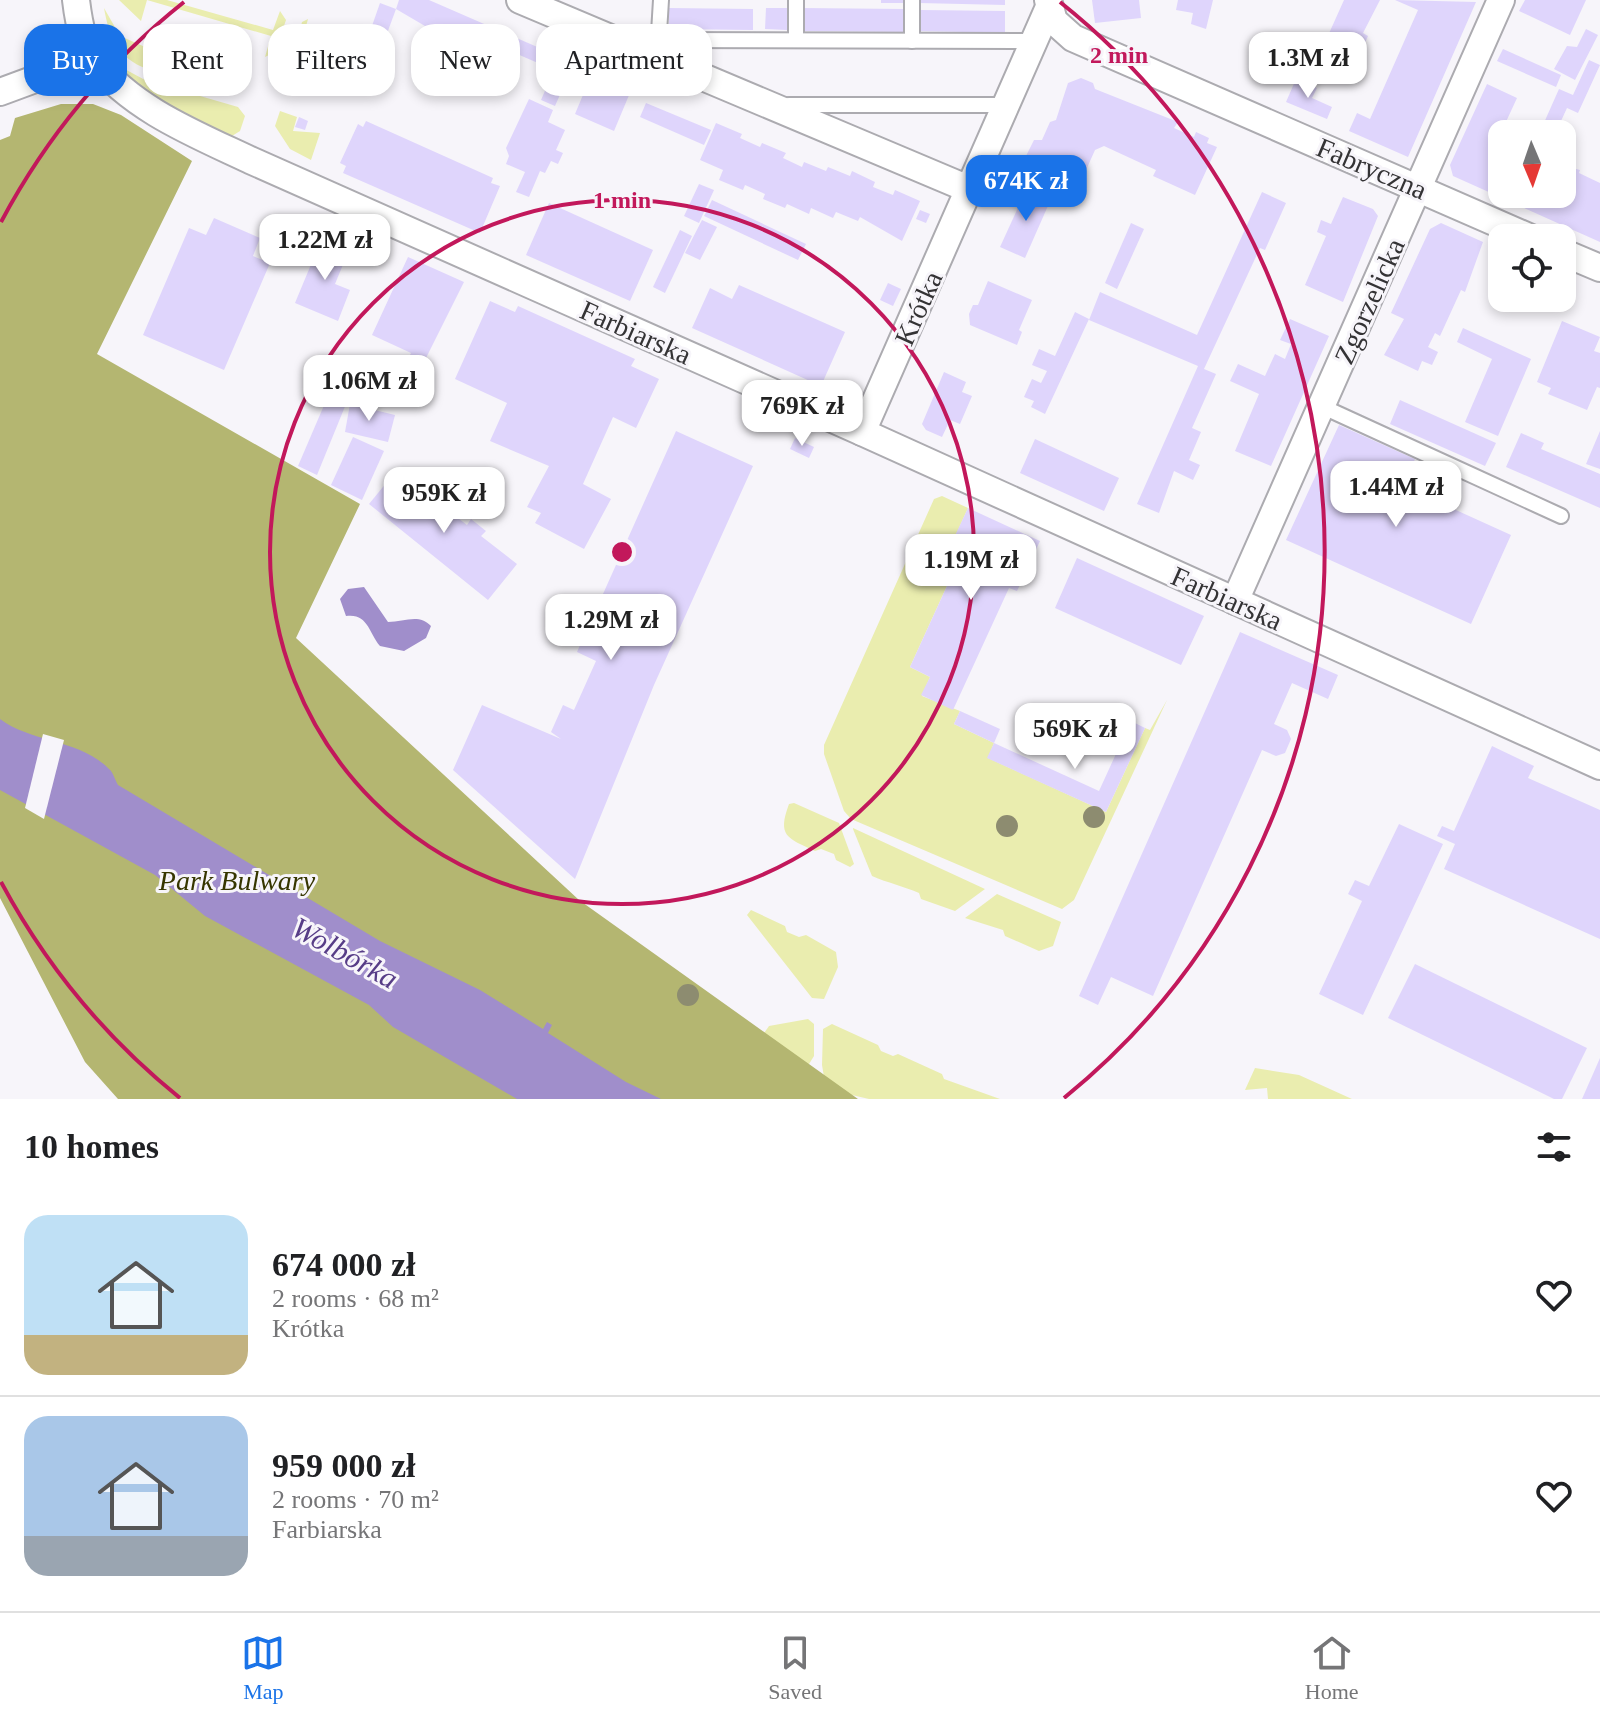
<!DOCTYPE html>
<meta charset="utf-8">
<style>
body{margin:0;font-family:"Times New Roman",serif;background:#f6f6f6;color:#202124;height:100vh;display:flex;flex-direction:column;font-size:30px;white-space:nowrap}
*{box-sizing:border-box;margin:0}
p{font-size:26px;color:#757577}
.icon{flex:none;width:44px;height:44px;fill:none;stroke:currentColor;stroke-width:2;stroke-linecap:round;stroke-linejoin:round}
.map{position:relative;height:1099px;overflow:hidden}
.panel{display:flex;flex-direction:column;background:#fff;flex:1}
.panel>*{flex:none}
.banner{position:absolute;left:24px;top:24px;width:800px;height:72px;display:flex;gap:16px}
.needle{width:52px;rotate:178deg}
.controls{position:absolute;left:1488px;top:120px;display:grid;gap:16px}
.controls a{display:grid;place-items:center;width:88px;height:88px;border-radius:16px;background:#fff;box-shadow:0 4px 12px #0003;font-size:40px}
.price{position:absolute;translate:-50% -68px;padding:0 18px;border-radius:16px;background:#fff;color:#222;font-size:26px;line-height:52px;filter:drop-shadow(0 2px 4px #0008)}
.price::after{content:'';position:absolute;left:50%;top:48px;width:24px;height:18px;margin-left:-12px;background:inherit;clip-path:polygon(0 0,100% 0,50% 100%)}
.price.active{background:#1a73e8;color:#fff}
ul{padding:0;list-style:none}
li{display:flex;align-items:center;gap:24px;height:200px;padding:0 24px}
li+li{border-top:2px solid #e0e0e0}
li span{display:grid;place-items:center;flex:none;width:224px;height:160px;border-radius:24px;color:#555}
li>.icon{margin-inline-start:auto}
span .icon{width:96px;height:96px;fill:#fffc;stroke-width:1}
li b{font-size:34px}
h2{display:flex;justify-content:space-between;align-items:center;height:96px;padding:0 24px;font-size:34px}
.chip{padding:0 28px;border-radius:24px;background:#fff;box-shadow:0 4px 12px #0003;font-size:28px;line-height:72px}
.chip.active{background:#1a73e8;color:#fff}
.menu{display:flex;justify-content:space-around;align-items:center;height:112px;border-top:2px solid #e0e0e0;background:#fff;font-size:22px;color:#757577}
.menu a{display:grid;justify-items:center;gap:4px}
.menu .active{color:#1a73e8}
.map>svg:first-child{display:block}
</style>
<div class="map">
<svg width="1600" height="1099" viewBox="0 0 1600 1099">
<rect width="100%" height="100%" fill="#f7f5fa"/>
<g fill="#eaedaf">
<polygon points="119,0 167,0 273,30 280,11 286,20 275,52 265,57 271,36 147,0 141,21"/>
<path d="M104 8 120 36 152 50 147 69C118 58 109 37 104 8Z"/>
<polygon points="308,19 302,41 349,58 347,63 300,46 293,66 291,64 302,22"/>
<path d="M119 66 145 80 238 107 245 116 240 131 232 136C190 118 149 101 119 66Z"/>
<polygon points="280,111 297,117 293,131 320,133 311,160 290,149 275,126"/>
<polygon points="942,496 968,508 945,559 957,564 910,667 930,677 922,696 960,711 954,724 994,743 988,758 1106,812 1145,728 1150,730 1167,700 1074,900 1062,909 851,819 844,811 824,754 824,745 934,499"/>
<path d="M794 803 839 823 854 864 850 867 836 860 834 854 821 849 815 851C787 838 777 836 789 804Z"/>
<path d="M853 829V828L985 889 955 911 921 899 919 893C903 886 888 883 872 876Z"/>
<polygon points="997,894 1061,922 1053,946 1039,951 1005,936 1003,930 965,918"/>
<polygon points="751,910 785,926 787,932 799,937 806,935 836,952 838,967 824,999 812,998 747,915"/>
<polygon points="808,1019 814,1024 814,1056 801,1077 755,1046 769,1026"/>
<polygon points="832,1024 878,1045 881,1051 893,1056 898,1054 942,1074 944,1079 1000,1099 869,1099 826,1089 822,1065 823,1029"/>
<polygon points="1255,1068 1299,1075 1352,1099 1268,1099 1267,1088 1245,1090"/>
</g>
<polygon fill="#b4b671" points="61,104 93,104 121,115 192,161 97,354 360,504 296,638 579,900 858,1099 118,1099 85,1062 0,898 0,140 10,136 15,118"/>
<g fill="#a08ecb">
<path d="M364 587 388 622C404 622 419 613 431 626L426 638 404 651 380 646C369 633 368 613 346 616L340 599 348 589Z"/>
<path d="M0 719C32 743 80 739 109 769 113 772 115 780 118 785L380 941 480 990 543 1029 547 1022 552 1025 548 1033 626 1082 661 1099H517L393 1027 369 1005 205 916 155 875 0 790Z"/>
</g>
<polygon fill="#f7f5fa" points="43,734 64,740 44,819 25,808"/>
<g fill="#dfd5fc">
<polygon points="399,0 429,0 574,63 555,106 541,100 554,70 490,42 488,45 477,40 475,45 425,26 396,9"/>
<rect x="881" y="0" width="22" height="3"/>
<polygon points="919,0 1005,0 1005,5 919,3"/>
<polygon points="1092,0 1139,0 1141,18 1095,23"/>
<polygon points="1178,0 1213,0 1206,29 1191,24 1193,13 1176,10"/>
<polygon points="1344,0 1380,0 1363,33 1368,36 1355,65 1322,49"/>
<polygon points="1395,0 1476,2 1408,157 1349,131 1357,113 1370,119 1418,10"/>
<polygon points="1525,0 1586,0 1570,35 1519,11"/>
<polygon points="380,3 396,9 367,88 352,83"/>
<polygon points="669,8 753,9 753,30 669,29"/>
<polygon points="766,8 787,8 787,30 765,29"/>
<polygon points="802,8 904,9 903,32 801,31"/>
<polygon points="920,10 1005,11 1005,33 920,31"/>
<polygon points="1586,29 1598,35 1575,80 1554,69 1567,46 1577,47"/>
<polygon points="1503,49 1561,75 1556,87 1497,61"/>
<polygon points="1589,60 1600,65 1578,113 1567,108 1555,134 1539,134 1559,89 1573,95"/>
<polygon points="593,71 632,88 614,131 575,114"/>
<polygon points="1081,78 1093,83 1095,89 1178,122 1174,128 1194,137 1196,132 1209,138 1207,143 1217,147 1195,195 1153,176 1156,170 1104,146 1095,150 1082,179 1026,156 1034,140 1042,140 1050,122 1056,120 1068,83"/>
<polygon points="1296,79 1317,88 1312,98 1332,107 1327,119 1286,102"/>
<polygon points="1487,84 1517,98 1499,137 1502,194 1562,194 1562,165 1580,170 1579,173 1600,183 1600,242 1453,176 1450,165"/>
<polygon points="529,99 553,110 548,122 565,130 556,150 563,153 558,164 551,161 545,173 540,171 529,197 516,192 525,172 506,164 509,156 506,148"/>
<polygon points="646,103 711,130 704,145 640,117"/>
<polygon points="299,117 308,121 305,130 295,127"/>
<polygon points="366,121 493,178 491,183 500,186 480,233 343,173 346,166 340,163 358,124 363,127"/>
<polygon points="716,123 742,134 740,138 760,147 762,143 786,153 783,158 802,167 804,162 826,171 828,167 850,176 852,171 875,182 873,187 893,195 895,190 920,201 902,241 860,217 858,221 836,212 833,218 811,208 809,214 787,204 785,208 763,199 765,194 745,185 743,190 719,180 723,170 700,160"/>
<polygon points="699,184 714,190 699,223 684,216"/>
<polygon points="1027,188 1051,199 1025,258 1000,247"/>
<polygon points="1262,192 1286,203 1265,250 1260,248 1204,369 1216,374 1192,428 1201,432 1189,460 1200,465 1193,480 1174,471 1159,513 1137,504 1198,366 1089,320 1100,292 1197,335"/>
<polygon points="1343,197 1373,209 1378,216 1343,302 1305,285 1326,236 1317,232 1321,220 1331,224"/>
<polygon points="712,200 806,244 798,260 704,216"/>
<polygon points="549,203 653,250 630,301 526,255"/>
<polygon points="920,210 930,214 926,223 916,219"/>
<polygon points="214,218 260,238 253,256 270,263 224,370 143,335 189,228 206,235"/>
<polygon points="702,220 717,227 700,260 685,253"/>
<polygon points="1131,223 1144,229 1117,289 1105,283"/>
<polygon points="1441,223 1483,242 1465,292 1461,290 1440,336 1435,333 1428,347 1438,352 1432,365 1422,361 1418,371 1384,355 1404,319 1391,313 1430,229"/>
<polygon points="680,230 692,236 665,293 653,287"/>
<polygon points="322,238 349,250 335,284 350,290 338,321 295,303"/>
<polygon points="408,257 464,282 416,378 402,371 411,353 372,335"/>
<polygon points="988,281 1032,300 1019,330 1022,332 1017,345 970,325 969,314 973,305 978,305"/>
<polygon points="888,283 901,289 893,306 880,300"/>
<polygon points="739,285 845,332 821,386 692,328 710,288 732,299"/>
<polygon points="490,301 515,312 518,306 635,359 631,366 659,379 636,428 613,417 583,484 611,499 584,549 535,523 541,513 527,507 549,466 490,441 507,403 455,379"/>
<polygon points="1075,312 1089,319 1045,414 1031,407 1034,401 1024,397 1032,379 1041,383 1047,371 1032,365 1039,349 1055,356"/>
<polygon points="1290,319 1329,336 1271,466 1235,451 1259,394 1230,381 1238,364 1265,376 1275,354 1285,359 1291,344 1280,340"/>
<polygon points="1562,321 1600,337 1594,351 1600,353 1600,388 1597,387 1587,410 1548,394 1551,388 1537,382"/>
<polygon points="1463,328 1531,359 1498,436 1465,422 1492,359 1457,342"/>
<polygon points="944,372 966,382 962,392 972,396 960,424 950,420 942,437 926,430 922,424"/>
<polygon points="328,396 346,404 317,475 298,466"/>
<polygon points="1400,400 1496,443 1485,466 1390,424"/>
<polygon points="350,404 395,415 388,442 345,432"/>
<polygon points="1339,425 1415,459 1403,486 1511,535 1471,624 1286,540"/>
<polygon points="676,431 753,466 654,685 575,879 453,770 482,705 561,739 551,732 563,705 574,710 596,661 577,652"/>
<polygon points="1600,431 1600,469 1586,464"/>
<polygon points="1521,433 1544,443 1541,449 1600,474 1600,508 1506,467"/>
<polygon points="353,437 384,451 362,500 331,485"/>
<polygon points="795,438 814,447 809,458 790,449"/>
<polygon points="1035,439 1119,478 1104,511 1020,473"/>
<polygon points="396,471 467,525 471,519 486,531 481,536 517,564 488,600 369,504"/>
<polygon points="968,508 1040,541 1017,591 1009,588 953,710 921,695 930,677 910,667 957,564 944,559"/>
<polygon points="1077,558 1204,616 1181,665 1055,608"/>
<polygon points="1240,632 1338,675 1328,699 1292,683 1274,724 1287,730 1291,739 1285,753 1276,756 1262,750 1153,996 1111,977 1098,1005 1079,996"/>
<polygon points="960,711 1000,729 994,743 954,724"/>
<polygon points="1131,721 1145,728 1106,812 987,758 994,743 1099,791"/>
<polygon points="1492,746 1534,766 1528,778 1600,810 1600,939 1444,869 1455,844 1437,836 1442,826 1454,831"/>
<polygon points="1399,824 1443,844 1363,1015 1319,994 1362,901 1348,894 1355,880 1369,886"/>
<polygon points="1415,964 1587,1048 1562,1099 1554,1099 1388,1018"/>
<polygon points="1600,1058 1600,1099 1582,1099"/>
</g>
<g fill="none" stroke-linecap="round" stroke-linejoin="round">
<g stroke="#acabb0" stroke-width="18">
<g id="service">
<polyline points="912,0 912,41"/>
<polyline points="661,40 1025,41 1034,44"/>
<polyline points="796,40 796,0"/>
<polyline points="658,49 661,0"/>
<polyline points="787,110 789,105 998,105 1006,109"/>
<polyline points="1321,406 1561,516"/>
</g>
</g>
<g stroke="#acabb0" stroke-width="30">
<g id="minor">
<path d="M76 0C78 17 83 46 94 60 132 109 195 134 250 160L862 432 1600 766"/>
<polyline points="520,0 971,190"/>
<polyline points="1048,0 1054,21 1073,38 1531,238"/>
<polyline points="0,92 92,58"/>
<polyline points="1562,252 1600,268"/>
<polyline points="862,432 1049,7"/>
<polyline points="1235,601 1501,0"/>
</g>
</g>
<use href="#service" stroke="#fff" stroke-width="14"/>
<use href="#minor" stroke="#fff" stroke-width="26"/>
</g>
<g fill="#8d8c70">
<circle cx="1094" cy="817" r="11"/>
<circle cx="1007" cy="826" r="11"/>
<circle cx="688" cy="995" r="11"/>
</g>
<g fill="none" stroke="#c2185b" stroke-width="4">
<circle cx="622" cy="552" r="352"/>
<path d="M180 1098A703 703 0 0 1 1 882M1 222A703 703 0 0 1 184 2M1060 2A703 703 0 0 1 1064 1098"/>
</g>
<g text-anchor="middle" stroke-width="6" stroke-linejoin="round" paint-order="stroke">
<g font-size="28" fill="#343335" stroke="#f7f5fa">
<text transform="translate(1372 168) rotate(23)" y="10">Fabryczna</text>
<text transform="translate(1369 301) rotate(-66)" y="10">Zgorzelicka</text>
<text transform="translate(918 308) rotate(-66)" y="10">Krótka</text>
<text transform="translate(636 332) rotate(24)" y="10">Farbiarska</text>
<text transform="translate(1227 598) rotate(24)" y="10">Farbiarska</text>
</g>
<g font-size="28" font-style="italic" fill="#363600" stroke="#f7f5fa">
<text x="237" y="890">Park Bulwary</text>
</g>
<g font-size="30" font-style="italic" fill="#573d87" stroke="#f7f5fa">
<text transform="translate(345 953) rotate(29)" y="10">Wolbórka</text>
</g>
</g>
<circle cx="622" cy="552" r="12" fill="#c2185b" stroke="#f7f5fa" stroke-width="4"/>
<g font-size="24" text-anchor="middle" font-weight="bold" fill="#c2185b" stroke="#f7f5fa" stroke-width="6" stroke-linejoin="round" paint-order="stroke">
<text x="1119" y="63">2 min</text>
<text x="622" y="208">1 min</text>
</g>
</svg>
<div class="controls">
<a><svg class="needle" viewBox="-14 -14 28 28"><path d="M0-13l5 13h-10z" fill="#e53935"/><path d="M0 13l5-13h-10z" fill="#757577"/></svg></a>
<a><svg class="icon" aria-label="locate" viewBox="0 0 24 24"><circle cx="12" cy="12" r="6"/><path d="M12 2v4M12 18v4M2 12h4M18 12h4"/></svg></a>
</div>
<b class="price" style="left:1308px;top:100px">1.3M zł</b>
<b class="price active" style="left:1026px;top:223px">674K zł</b>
<b class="price" style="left:325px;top:282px">1.22M zł</b>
<b class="price" style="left:369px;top:423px">1.06M zł</b>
<b class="price" style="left:802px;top:448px">769K zł</b>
<b class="price" style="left:1396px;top:529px">1.44M zł</b>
<b class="price" style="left:444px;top:535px">959K zł</b>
<b class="price" style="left:971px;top:602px">1.19M zł</b>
<b class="price" style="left:611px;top:662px">1.29M zł</b>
<b class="price" style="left:1075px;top:771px">569K zł</b>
<div class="banner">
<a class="chip active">Buy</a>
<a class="chip">Rent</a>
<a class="chip">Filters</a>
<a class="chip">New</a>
<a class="chip">Apartment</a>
</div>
</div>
<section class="panel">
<h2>10 homes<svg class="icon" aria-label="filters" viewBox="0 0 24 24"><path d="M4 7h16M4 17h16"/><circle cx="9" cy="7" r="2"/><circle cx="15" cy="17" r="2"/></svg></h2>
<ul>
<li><span style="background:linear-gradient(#bfe0f5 75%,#c2b280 0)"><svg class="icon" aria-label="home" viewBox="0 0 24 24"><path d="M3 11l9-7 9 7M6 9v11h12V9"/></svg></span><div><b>674 000 zł</b><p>2 rooms · 68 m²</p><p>Krótka</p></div><svg class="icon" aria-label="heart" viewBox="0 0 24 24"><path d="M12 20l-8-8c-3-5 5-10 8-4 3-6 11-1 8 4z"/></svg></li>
<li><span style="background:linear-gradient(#a9c7e8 75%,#9aa5b1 0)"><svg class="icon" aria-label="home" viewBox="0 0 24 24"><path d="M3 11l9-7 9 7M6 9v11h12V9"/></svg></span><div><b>959 000 zł</b><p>2 rooms · 70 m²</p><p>Farbiarska</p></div><svg class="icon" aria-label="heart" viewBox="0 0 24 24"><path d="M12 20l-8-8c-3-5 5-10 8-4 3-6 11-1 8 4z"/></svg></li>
</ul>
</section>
<nav class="menu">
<a class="active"><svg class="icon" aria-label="map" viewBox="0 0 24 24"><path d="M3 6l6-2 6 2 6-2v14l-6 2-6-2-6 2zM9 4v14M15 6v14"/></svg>Map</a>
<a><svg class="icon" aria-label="saved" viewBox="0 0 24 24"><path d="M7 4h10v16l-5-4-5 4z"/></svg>Saved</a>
<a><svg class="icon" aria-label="home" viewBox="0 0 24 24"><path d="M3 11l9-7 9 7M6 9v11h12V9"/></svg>Home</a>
</nav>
